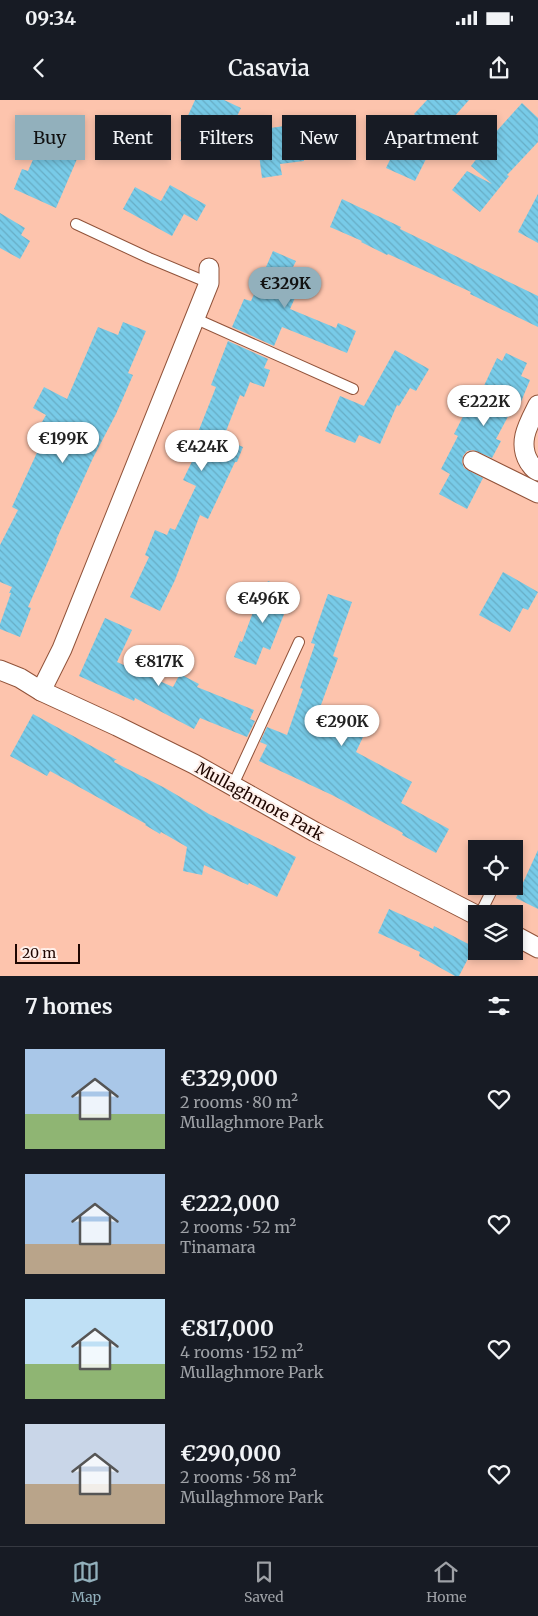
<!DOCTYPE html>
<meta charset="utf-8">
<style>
body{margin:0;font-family:Merriweather,serif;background:#242831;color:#f1f3f6;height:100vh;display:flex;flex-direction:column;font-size:19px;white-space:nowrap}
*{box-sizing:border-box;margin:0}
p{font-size:16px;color:#9ea1a6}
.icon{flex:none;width:28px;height:28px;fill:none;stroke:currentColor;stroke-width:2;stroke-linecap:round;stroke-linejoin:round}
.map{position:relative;height:876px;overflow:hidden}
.side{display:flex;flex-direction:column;background:#171b24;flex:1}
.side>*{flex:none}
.hud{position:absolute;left:15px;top:15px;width:509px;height:45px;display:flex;gap:10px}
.fabs{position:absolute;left:468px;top:740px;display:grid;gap:10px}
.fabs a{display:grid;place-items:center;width:55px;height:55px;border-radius:0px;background:#171b24;box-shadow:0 2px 8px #0003;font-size:25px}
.scale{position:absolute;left:15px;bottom:12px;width:65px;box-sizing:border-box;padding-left:5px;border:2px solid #1e0601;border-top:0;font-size:14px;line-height:18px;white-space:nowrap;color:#1e0601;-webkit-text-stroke:4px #fff0ea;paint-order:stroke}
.price{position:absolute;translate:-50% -42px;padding:0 11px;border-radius:18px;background:#fff;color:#222;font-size:16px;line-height:32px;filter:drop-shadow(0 1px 2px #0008)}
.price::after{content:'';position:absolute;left:50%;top:30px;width:15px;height:11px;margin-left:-8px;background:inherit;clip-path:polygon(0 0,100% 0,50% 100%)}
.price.on{background:#92b0bc;color:#111}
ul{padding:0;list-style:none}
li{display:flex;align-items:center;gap:15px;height:125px;padding:0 25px}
li span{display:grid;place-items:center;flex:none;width:140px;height:100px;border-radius:0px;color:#555}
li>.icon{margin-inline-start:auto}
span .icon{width:60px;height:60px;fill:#fffc;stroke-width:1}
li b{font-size:21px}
h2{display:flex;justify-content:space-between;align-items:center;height:60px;padding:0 25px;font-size:21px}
.tag{padding:0 18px;border-radius:0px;background:#171b24;box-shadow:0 2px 8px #0003;font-size:18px;line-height:45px}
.tag.on{background:#92b0bc;color:#111}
.status{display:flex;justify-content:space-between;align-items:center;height:35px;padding:0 25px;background:#171b24;direction:ltr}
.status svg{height:14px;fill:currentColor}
header{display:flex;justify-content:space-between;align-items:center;height:65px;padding:0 25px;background:#171b24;font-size:22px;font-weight:600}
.menu{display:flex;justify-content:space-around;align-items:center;height:70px;border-top:1px solid #363941;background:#171b24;font-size:14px;color:#9ea1a6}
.menu a{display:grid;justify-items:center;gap:2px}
.menu .on{color:#92b0bc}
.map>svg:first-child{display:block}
</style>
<div class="status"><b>09:34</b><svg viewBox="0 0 49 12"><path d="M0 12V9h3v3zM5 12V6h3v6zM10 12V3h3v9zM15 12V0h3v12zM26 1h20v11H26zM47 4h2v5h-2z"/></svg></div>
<header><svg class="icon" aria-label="back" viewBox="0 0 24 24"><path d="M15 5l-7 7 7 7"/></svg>Casavia<svg class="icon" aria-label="share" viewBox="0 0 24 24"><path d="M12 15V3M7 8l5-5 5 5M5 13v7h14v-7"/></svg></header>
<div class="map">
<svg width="538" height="876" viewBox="0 0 538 876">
<defs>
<pattern id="building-back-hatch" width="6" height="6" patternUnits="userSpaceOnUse" patternTransform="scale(1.25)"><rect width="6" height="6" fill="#78cbe8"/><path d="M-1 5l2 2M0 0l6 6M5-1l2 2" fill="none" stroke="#67adc5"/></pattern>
</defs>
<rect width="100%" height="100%" fill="#fdc4ad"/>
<g fill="url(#building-back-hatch)">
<polygon points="195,0 224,0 241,8 222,47 205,39 200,50 180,41 185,30 182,29"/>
<polygon points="427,0 469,0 438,35 414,14"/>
<polygon points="522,3 538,18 538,42 507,75 509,76 480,112 452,90 467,71 492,84 471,66 496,34 495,33"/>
<polygon points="299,24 304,61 280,64 282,75 262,78 256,30"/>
<polygon points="59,34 83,45 56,108 14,89 22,69 28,71 42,39 54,44"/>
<polygon points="400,39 429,53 415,81 386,68"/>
<polygon points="170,85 206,105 197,121 184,114 172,136 123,109 135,87 161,101"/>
<polygon points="538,94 538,143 518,132"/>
<polygon points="342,99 401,127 400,129 538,196 538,227 470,194 471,192 388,154 387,155 361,142 362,141 330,127"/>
<polygon points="0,113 25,128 21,135 30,141 20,159 0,148"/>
<polygon points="273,151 296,161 293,167 306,173 290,209 336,228 338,223 356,231 347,253 282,227 274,246 232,227 244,199 251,201"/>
<polygon points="123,222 146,231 128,273 133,275 116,314 93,358 56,440 57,441 28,507 31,508 20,537 0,529 0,524 11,493 9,493 12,487 0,482 0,445 18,410 12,407 46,333 38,329 46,315 33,308 44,287 67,299 98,227 118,235"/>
<polygon points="228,241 268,259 264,268 270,270 264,287 250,282 244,297 240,295 223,339 243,347 237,362 235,362 208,419 200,415 175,480 160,511 130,497 149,457 145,455 155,430 167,435 170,428 175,430 196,386 183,380 199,347 193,345 216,287 211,285"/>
<polygon points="395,250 429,269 416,291 410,288 399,306 397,305 380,344 359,335 355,343 325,331 340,296 364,306"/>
<polygon points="506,253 527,263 521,276 530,280 518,309 513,307 496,339 501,341 492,358 473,350 467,351 463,356 462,362 464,368 483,378 467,409 439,394 450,374 441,369 458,336 454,334 470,303 475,305 497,258 502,261"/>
<polygon points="503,472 538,492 528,510 523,508 510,532 479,515"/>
<polygon points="268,481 285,488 280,501 288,504 270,550 263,547 256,565 234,557 240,541 242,542 260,493 262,494"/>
<polygon points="328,494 352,502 333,556 338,558 317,616 363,637 356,652 412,682 401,703 449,729 436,753 402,735 403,733 332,695 259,661 267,645 260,642 267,627 287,635 303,589 300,588 315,544 311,543"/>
<polygon points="105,518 132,530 117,562 173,587 180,574 199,584 197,587 254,610 250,619 255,621 247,637 200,618 194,629 135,598 134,601 79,576"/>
<polygon points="33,614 117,660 115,660 114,662 165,688 209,714 296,757 277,797 249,783 248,785 204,765 202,775 183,771 187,747 161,732 160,734 145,725 146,724 50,671 47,676 10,656"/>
<polygon points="538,750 538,809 516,798"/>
<polygon points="389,809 433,829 434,826 474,847 459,876 455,876 419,856 420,852 378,833"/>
</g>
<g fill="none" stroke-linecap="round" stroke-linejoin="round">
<g stroke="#91533a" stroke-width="12">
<g id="service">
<polyline points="76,124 149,158 209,183"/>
<polyline points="194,218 353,289"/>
<polyline points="233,685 299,542"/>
<polyline points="480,814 494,786"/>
</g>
</g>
<g stroke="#91533a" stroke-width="21">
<g id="minor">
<polyline points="209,168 209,183 62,549 41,591 117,626 194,664 315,732 476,815"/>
<path d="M538 305C529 323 517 342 529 362 532 366 533 369 538 371"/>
<polyline points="473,361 538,393"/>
<polyline points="0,570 20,578 41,591"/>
<polyline points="514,835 538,848"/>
</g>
</g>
<use href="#service" stroke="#fff" stroke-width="10"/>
<use href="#minor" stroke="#fff" stroke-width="19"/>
</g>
<g text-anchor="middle" stroke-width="4" stroke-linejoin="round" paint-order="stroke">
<g font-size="16" fill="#1e0601" stroke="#fff0ea">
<text transform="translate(260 701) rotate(29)" y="6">Mullaghmore Park</text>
</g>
</g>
</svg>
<div class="fabs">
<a><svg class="icon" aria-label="locate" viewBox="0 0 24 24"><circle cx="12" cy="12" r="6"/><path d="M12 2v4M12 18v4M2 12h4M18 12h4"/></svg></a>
<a><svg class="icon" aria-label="layers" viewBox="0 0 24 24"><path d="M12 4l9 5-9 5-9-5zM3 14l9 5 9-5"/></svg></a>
</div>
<div class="scale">20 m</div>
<b class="price on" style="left:285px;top:209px">€329K</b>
<b class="price" style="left:484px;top:327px">€222K</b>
<b class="price" style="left:63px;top:364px">€199K</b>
<b class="price" style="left:202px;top:372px">€424K</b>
<b class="price" style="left:263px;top:524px">€496K</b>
<b class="price" style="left:159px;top:587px">€817K</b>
<b class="price" style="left:342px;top:647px">€290K</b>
<div class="hud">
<a class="tag on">Buy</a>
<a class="tag">Rent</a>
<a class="tag">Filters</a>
<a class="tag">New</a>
<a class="tag">Apartment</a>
</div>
</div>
<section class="side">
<h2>7 homes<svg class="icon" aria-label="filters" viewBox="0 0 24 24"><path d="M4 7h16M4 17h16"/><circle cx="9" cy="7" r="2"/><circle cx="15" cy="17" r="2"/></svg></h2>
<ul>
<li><span style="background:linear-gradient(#a9c7e8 65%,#8fb573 0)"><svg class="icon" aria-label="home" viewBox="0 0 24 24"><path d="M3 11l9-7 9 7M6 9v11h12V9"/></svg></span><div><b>€329,000</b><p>2 rooms · 80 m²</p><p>Mullaghmore Park</p></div><svg class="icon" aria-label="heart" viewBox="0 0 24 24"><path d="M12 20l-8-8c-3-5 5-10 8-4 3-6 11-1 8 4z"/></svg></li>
<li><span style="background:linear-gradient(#a9c7e8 70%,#b9a48a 0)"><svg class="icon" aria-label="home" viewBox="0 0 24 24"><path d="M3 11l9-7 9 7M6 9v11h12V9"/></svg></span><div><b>€222,000</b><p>2 rooms · 52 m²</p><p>Tinamara</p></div><svg class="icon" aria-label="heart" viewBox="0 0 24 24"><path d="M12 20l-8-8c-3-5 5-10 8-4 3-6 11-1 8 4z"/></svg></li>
<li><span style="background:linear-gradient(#bfe0f5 65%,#8fb573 0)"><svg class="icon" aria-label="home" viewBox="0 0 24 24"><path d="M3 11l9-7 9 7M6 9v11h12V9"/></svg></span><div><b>€817,000</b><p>4 rooms · 152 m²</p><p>Mullaghmore Park</p></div><svg class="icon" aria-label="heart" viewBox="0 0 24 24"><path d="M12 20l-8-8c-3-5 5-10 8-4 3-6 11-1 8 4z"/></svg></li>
<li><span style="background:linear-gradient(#c9d6e8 60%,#b9a48a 0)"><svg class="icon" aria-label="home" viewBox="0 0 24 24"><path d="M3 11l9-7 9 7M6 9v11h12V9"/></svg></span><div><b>€290,000</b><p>2 rooms · 58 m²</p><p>Mullaghmore Park</p></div><svg class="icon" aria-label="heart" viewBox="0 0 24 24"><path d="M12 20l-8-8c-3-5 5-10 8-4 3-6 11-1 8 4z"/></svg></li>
</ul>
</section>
<nav class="menu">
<a class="on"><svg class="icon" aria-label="map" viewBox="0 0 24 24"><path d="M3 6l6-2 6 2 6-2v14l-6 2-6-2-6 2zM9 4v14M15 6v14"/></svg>Map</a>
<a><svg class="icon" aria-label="saved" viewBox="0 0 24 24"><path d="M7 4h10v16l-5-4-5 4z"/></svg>Saved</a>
<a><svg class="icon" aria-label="home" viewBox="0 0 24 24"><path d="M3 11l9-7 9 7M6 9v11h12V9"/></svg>Home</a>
</nav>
